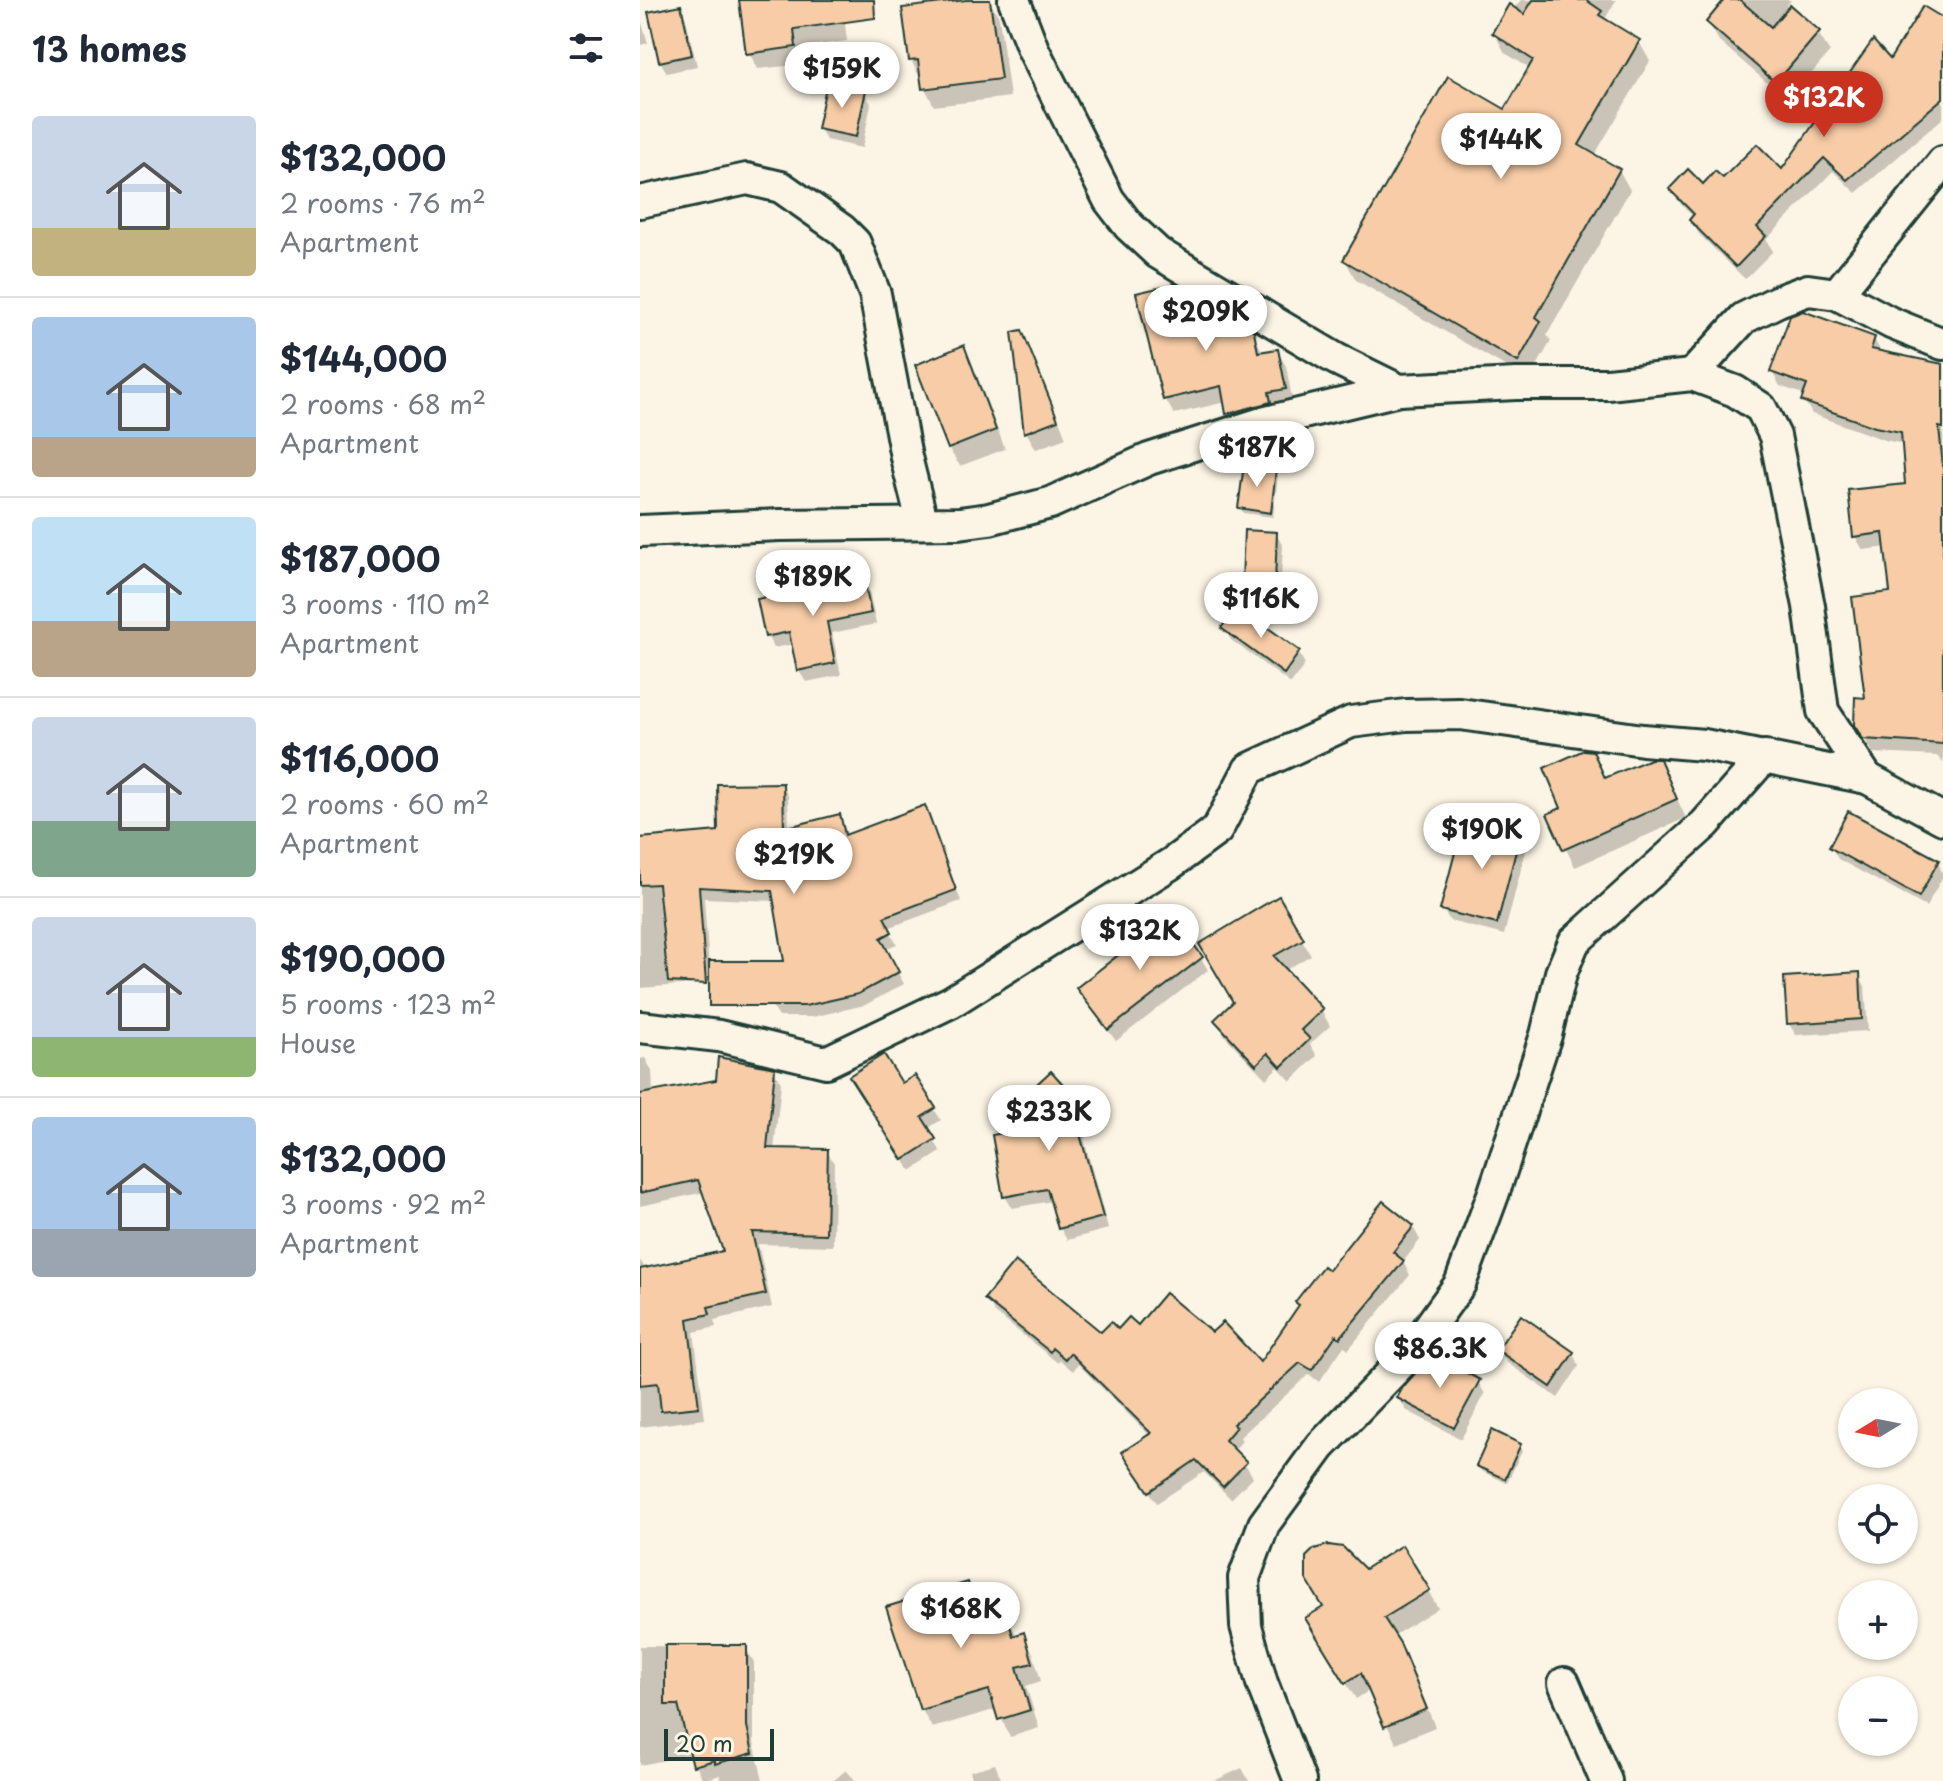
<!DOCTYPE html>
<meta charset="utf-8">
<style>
body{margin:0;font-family:"Playpen Sans",sans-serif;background:#f2f2f3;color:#1f2937;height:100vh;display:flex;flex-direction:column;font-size:30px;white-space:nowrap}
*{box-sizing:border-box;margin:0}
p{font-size:26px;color:#747a83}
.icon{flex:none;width:44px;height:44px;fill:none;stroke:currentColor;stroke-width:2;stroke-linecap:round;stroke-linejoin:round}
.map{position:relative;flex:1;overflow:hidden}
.panel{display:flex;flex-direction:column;background:#fff;width:640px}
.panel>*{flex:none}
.needle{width:52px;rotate:260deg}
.controls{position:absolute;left:1198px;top:1388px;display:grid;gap:16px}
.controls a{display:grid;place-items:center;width:80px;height:80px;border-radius:50%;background:#fff;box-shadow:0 2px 6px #0004;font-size:40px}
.scale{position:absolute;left:24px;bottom:20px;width:110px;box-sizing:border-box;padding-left:8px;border:4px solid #1f3d34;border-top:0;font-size:22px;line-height:28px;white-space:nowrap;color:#1f3d34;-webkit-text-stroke:6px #fcf5e5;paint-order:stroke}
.price{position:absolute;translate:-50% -68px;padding:0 18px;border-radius:28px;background:#fff;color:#222;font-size:26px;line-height:52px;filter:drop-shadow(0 2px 4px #0008)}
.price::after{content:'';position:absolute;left:50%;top:48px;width:24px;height:18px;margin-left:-12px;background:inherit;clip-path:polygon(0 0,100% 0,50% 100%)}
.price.selected{background:#c8321e;color:#fff}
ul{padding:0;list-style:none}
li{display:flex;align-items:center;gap:24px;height:200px;padding:0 32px}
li+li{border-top:2px solid #e0e1e3}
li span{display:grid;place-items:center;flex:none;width:224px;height:160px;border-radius:8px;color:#555}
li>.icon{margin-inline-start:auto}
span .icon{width:96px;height:96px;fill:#fffc;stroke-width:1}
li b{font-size:34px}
h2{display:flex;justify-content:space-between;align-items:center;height:96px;padding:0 32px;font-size:34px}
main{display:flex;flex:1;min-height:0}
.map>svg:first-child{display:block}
</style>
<main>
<section class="panel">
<h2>13 homes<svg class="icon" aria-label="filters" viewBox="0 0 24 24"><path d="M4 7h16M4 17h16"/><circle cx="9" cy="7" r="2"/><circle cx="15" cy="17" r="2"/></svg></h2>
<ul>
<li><span style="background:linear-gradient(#c9d6e8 70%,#c2b280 0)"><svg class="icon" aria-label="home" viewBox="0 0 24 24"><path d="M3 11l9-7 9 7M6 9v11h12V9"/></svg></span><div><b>$132,000</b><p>2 rooms · 76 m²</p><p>Apartment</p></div></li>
<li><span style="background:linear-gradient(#a9c7e8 75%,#b9a48a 0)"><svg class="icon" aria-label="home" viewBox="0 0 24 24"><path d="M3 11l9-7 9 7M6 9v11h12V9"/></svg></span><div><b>$144,000</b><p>2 rooms · 68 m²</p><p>Apartment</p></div></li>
<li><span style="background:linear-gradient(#bfe0f5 65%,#b9a48a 0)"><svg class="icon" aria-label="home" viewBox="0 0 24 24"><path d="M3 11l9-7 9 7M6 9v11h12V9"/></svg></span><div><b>$187,000</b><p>3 rooms · 110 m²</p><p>Apartment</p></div></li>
<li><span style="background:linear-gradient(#c9d6e8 65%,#7fa58c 0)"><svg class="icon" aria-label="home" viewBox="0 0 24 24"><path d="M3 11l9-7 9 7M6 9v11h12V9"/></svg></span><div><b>$116,000</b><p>2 rooms · 60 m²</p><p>Apartment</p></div></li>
<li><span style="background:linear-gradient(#c9d6e8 75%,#8fb573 0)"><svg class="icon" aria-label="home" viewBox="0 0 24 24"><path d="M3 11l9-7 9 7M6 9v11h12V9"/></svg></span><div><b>$190,000</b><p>5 rooms · 123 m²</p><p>House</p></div></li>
<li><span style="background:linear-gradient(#a9c7e8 70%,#9aa5b1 0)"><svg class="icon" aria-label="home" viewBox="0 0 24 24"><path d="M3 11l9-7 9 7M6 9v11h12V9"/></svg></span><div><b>$132,000</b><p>3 rooms · 92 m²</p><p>Apartment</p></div></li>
</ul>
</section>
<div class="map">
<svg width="1303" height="1781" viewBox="0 0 1303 1781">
<rect width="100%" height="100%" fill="#fcf5e5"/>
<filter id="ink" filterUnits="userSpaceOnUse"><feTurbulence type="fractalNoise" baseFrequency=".0125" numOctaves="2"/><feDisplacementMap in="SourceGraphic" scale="16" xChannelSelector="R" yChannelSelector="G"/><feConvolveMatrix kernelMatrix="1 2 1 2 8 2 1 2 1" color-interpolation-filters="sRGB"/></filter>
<g filter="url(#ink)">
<g fill="#0003">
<polygon points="101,0 202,0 207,41 163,47 165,64 118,69 108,51"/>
<polygon points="343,0 349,0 359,17 370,97 294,106 271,60"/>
<polygon points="881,0 976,0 965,19 999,42 1010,61 954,156 979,170 990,190 907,335 911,341 889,380 716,280 705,260 865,112 891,69 865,53 854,33"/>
<polygon points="1079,0 1151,0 1147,5 1178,33 1190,52 1148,101 1079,41 1068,22 1084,3"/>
<polygon points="40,7 46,19 57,66 27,73 20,61"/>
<polygon points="0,17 8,43 0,45"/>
<polygon points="1303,20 1303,118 1216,193 1193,171 1126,240 1133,251 1105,279 1059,234 1051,220 1054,218 1040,203 1032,189 1063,187 1142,172 1250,63"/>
<polygon points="224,92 231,104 222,148 186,140 179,128"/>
<polygon points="552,297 562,313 566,333 613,333 623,353 637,351 646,366 653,404 597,429 588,413 586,402 534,414 525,399"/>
<polygon points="381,332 391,349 426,438 396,449 386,432 375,334"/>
<polygon points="1234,339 1242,354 1303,366 1303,763 1297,756 1233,753 1216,724 1228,700 1252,594 1247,547 1223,550 1215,536 1268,486 1264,444 1245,440 1172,414 1164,400 1165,395 1140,386 1132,372"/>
<polygon points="323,347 333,365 365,449 320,466 309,449 277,366"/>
<polygon points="635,471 638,476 633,517 603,513 600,507"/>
<polygon points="636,534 643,546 640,595 611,594 604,582"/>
<polygon points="222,579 229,590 236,624 192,633 201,675 166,682 159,671 153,644 134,648 127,636"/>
<polygon points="584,628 658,652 665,664 651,684 591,640"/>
<polygon points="952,753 966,780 1019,761 1046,818 935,867 909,815 924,809"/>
<polygon points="142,785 148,796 149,828 200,816 208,836 284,808 321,901 248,928 257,944 245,949 264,984 225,1005 172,1017 139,1017 132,1006 146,963 136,901 64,898 70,983 0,988 0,840 80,833"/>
<polygon points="881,830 888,842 864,935 810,921 803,909"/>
<polygon points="1191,847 1298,861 1303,876 1286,907 1198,859"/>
<polygon points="638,899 671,955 644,971 681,1010 690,1026 670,1044 677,1056 651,1081 638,1067 626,1079 585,1036 577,1021 595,1003"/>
<polygon points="561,958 568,970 476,1041 438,989"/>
<polygon points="1218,975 1225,986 1228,1031 1156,1035 1149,1024"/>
<polygon points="5,1058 12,1071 13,1094 134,1070 141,1083 134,1150 187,1151 194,1163 193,1246 118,1244 132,1307 74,1320 76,1327 54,1332 65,1419 0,1427 0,1260 6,1270 85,1253 65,1192 0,1206 0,1059"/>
<polygon points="262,1086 294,1109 301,1120 287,1129 301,1152 271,1171 218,1088"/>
<polygon points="449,1117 456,1128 444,1139 468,1229 427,1240 420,1228 412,1201 372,1208 365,1196 354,1137"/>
<polygon points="773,1227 780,1240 763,1262 770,1275 708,1350 704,1346 679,1382 669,1374 600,1437 602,1441 593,1451 605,1464 613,1477 591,1499 564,1472 517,1503 492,1466 510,1436 438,1364 433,1371 420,1360 418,1363 354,1312 347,1299 461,1335 498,1328 572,1335 620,1366 688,1272"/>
<polygon points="859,1350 933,1354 939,1366 918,1398 866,1362"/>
<polygon points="838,1382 845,1394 821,1439 766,1410 759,1398"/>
<polygon points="879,1446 882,1451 867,1483 841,1471 838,1466"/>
<polygon points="724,1572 788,1591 798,1608 753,1636 769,1663 795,1727 756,1743 730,1690 716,1699 677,1636 685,1608"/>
<polygon points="328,1584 341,1612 362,1605 377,1637 383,1635 393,1653 401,1681 386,1686 399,1728 370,1737 357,1709 292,1728 282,1710 249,1608"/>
<polygon points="0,1646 105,1647 114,1662 114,1742 123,1781 81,1781 80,1775 63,1780 52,1755 0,1765"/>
<polygon points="355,1764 362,1781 333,1781 330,1771"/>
<polygon points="602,1768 609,1781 574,1781"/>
<polygon points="206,1770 216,1781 193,1781"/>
</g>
<g fill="#f7cca6" stroke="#1f3d34" stroke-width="2">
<polygon points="99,0 234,0 235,18 154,29 156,47 106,54"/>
<polygon points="326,0 350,0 361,79 282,89 278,60 269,61 262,8"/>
<polygon points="893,0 946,0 962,11 959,15 1000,40 939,145 980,169 896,317 901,321 878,362 703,260 808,76 865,109 893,60 852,33 869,4 884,14"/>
<polygon points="1084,0 1100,0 1131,27 1150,5 1180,31 1136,83 1066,22"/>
<polygon points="41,5 52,55 19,62 8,12"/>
<polygon points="1283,6 1303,18 1303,98 1207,180 1184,158 1117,227 1126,236 1096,267 1049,220 1054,214 1029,189 1048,169 1063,184 1075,171 1083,178 1117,144 1142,169 1233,40 1250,59"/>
<polygon points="187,82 226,90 216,137 177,129"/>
<polygon points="535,284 554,295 562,331 602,324 614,331 618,352 638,349 646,389 629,392 631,402 586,414 581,386 523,400 496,293"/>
<polygon points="1163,311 1235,337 1231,349 1303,364 1303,428 1299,427 1303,467 1303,744 1223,739 1214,725 1215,697 1225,698 1212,597 1250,592 1243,533 1213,537 1208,490 1265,484 1261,432 1235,427 1161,401 1167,385 1130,372 1150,316"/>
<polygon points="382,330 418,420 384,433 372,332"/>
<polygon points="324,345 356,430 308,449 275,365"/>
<polygon points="604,465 636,469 631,513 598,508"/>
<polygon points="604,530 637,532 635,584 602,582"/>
<polygon points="223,576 231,613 187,622 195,663 157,671 149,632 125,637 117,599"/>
<polygon points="598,606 660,651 644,674 581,628"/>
<polygon points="944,750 953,751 965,778 1010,759 1020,759 1037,799 923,850 907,814 921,808 904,768"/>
<polygon points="143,783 144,828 200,814 205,835 285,805 316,890 244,917 252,932 241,938 259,972 218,994 165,1006 69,1006 69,961 144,961 132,891 59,887 66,984 28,982 18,884 0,885 0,838 78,831 77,784"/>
<polygon points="1208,811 1299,860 1279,897 1189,847"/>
<polygon points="837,817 882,828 857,924 800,910 819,837 831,840"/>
<polygon points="639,896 664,939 634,956 683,1009 661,1030 670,1039 641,1067 628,1053 616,1065 574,1020 593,1002 559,944"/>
<polygon points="531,914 563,957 468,1030 436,988"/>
<polygon points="1220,972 1222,1019 1147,1024 1144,977"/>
<polygon points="244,1054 262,1083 275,1075 296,1108 282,1117 296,1139 263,1160 209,1076"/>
<polygon points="78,1057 135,1068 127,1148 188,1149 186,1234 112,1232 126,1294 68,1307 70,1314 48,1319 59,1407 21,1411 18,1383 0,1385 0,1269 83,1251 58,1180 0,1193 0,1094 76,1080"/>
<polygon points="411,1071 451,1115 438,1127 463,1217 418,1229 407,1189 363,1197 352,1135 385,1129 372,1107"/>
<polygon points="743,1201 774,1226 753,1252 764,1261 700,1338 696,1335 672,1370 660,1363 593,1424 596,1427 585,1440 607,1462 583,1487 556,1460 509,1492 482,1452 511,1433 430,1353 425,1359 412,1348 410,1352 344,1299 375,1261 461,1332 471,1322 478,1329 489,1317 498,1325 525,1293 572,1332 583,1322 620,1362 659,1305 655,1302 683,1266 688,1270"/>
<polygon points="881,1315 934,1352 911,1387 857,1350"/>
<polygon points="792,1354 840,1380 814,1428 757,1398 763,1387"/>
<polygon points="852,1430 881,1444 865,1479 836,1466"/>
<polygon points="688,1545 703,1547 725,1569 762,1545 790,1590 744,1618 760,1643 787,1709 744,1727 721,1673 705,1683 665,1618 683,1607 666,1579 666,1557 674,1549"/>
<polygon points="328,1582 337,1611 363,1603 373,1636 384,1632 393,1663 377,1667 390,1710 358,1720 349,1690 280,1710 246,1607"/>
<polygon points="25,1645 107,1645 107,1726 113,1753 75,1764 75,1760 53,1766 38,1705 25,1705"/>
</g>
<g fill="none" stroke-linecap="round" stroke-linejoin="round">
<g stroke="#1f3d34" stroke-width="36">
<g id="minor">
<polyline points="374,0 393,49 469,200 489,226 518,253 696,359 759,390"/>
<polyline points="0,202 107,179 141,187 202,230 215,243 235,294 266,457 282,521"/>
<polyline points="1197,294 1303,162"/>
<polyline points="1052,375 1104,318 1138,301 1168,290 1197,294 1251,323 1303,344"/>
<polyline points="0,531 140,525 319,523 349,519 410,503 509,459 622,423 759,390 876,384 968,384 1052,375 1095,391 1121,408 1135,436 1169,606 1183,711 1227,778"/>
<polyline points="0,1027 79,1036 186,1062 311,1002 532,863 577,830 609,769 711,722 766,715 820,714 1003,740 1064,745 1227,778 1303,819"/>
<polyline points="924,1683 966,1781"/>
<polyline points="660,1781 622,1683 606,1626 604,1578 624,1524 681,1446 769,1355 820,1284 854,1192 906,1035 921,973 934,942 1065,824 1125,756"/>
</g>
</g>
<use href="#minor" stroke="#fcf5e5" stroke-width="30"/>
</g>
</g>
</svg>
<div class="controls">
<a><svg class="needle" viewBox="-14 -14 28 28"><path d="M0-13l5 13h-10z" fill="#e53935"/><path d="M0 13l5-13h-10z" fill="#747a83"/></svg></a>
<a><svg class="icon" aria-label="locate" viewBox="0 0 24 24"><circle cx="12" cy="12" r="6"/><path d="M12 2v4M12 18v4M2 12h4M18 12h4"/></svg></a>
<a>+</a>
<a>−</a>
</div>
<div class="scale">20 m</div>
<b class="price" style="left:202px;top:110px">$159K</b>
<b class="price selected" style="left:1184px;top:139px">$132K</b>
<b class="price" style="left:861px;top:181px">$144K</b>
<b class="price" style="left:566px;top:353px">$209K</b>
<b class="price" style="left:617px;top:489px">$187K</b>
<b class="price" style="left:173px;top:618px">$189K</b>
<b class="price" style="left:621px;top:640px">$116K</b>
<b class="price" style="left:842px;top:871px">$190K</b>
<b class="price" style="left:154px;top:896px">$219K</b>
<b class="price" style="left:500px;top:972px">$132K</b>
<b class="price" style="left:409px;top:1153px">$233K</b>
<b class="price" style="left:800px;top:1390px">$86.3K</b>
<b class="price" style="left:321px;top:1650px">$168K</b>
</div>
</main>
